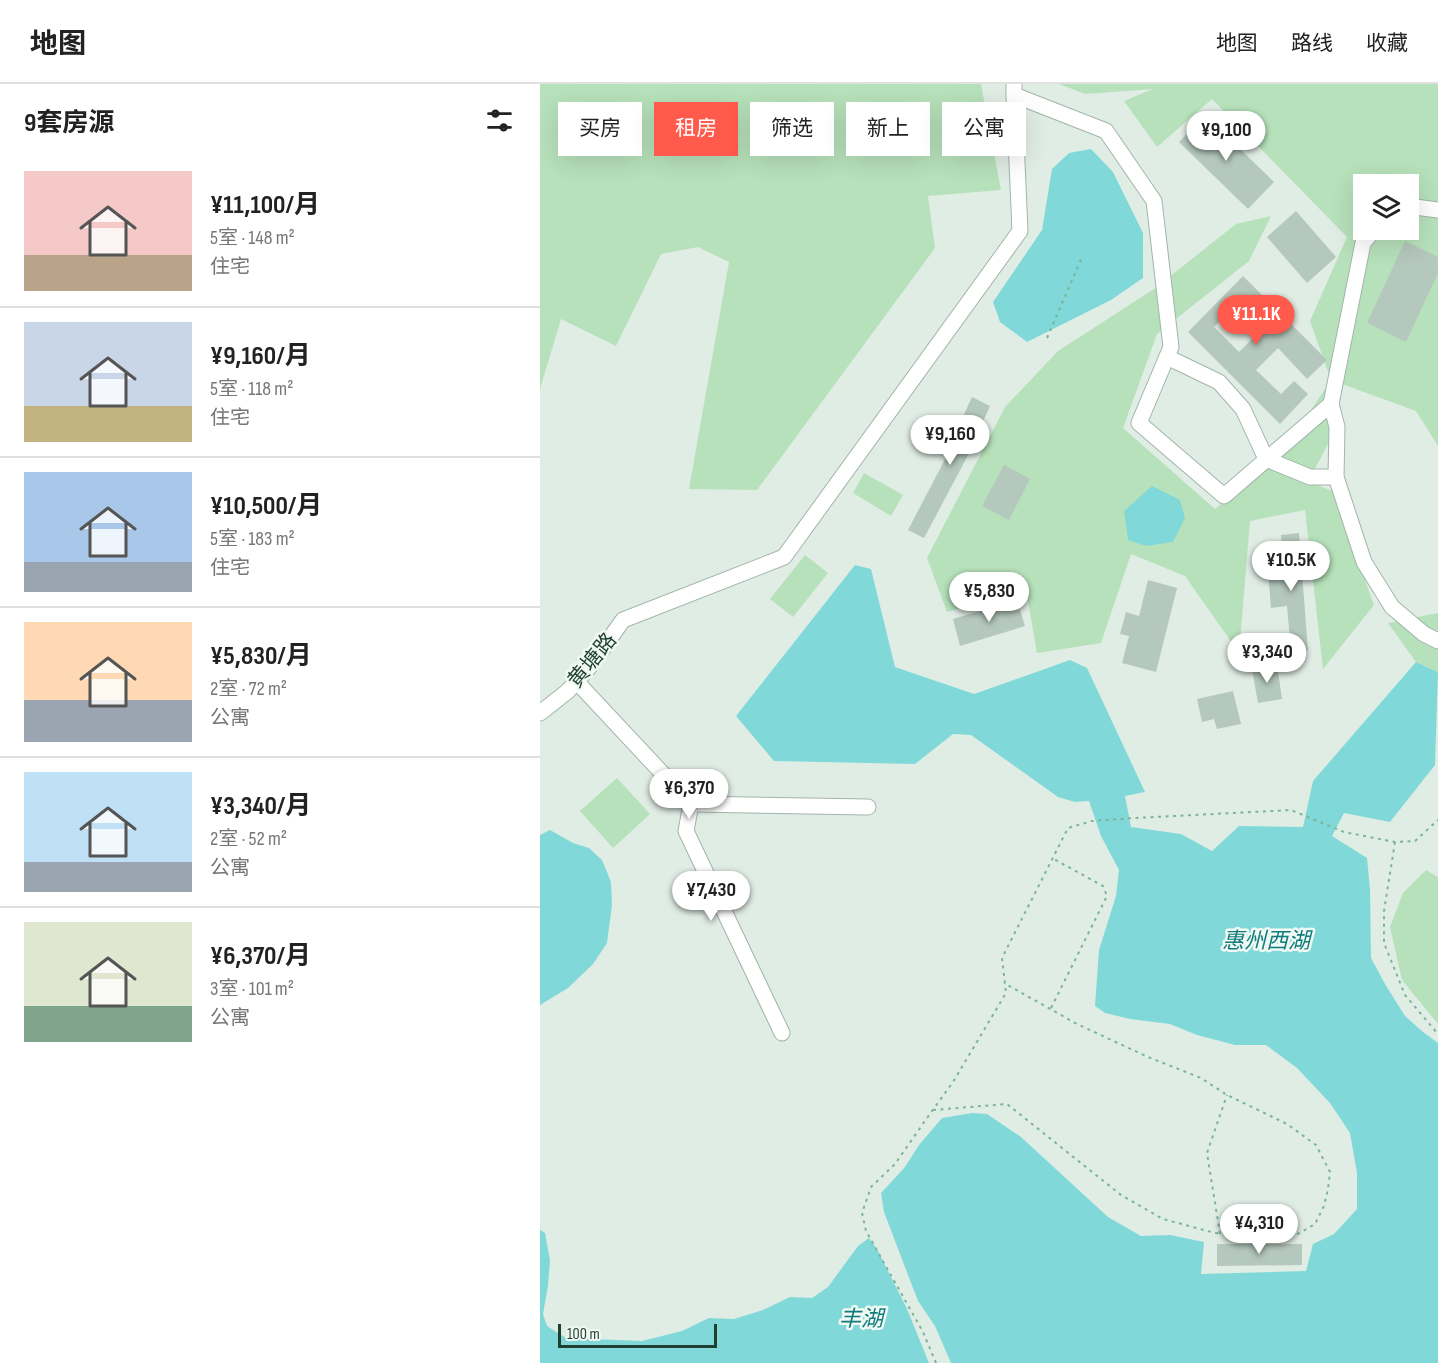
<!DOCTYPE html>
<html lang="zh">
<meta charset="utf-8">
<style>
body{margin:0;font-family:"Sofia Sans Condensed","Noto Sans SC",sans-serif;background:#f2f2f2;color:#222;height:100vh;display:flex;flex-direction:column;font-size:22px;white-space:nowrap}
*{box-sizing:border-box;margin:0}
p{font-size:20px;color:#767676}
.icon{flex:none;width:33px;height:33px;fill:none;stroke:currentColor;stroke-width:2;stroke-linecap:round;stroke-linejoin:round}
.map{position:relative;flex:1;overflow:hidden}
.details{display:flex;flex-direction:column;background:#fff;width:540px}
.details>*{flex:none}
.top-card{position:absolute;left:18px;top:18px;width:570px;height:54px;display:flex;gap:12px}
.tools{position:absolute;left:813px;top:90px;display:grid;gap:12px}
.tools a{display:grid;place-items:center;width:66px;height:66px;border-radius:0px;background:#fff;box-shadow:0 6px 24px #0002;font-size:30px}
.scale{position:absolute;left:18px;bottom:15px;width:159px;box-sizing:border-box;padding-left:6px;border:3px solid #1e3f31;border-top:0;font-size:16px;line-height:21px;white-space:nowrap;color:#1e3f31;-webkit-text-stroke:4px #f0f9f3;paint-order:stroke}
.price{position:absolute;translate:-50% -51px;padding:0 14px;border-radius:21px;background:#fff;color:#222;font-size:20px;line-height:39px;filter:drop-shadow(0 2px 3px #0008)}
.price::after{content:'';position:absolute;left:50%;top:36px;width:18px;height:14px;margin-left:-9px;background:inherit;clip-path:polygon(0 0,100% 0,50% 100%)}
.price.active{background:#ff5a4b;color:#fff}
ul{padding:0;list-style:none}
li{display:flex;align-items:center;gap:18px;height:150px;padding:0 24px}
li+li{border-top:2px solid #e0e0e0}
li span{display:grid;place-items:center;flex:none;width:168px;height:120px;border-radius:0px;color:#555}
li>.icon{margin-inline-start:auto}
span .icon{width:72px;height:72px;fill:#fffc;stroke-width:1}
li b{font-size:26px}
h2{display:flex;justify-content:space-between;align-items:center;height:72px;padding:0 24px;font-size:26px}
.pill{padding:0 21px;border-radius:0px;background:#fff;box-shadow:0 6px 24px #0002;font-size:21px;line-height:54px}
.pill.active{background:#ff5a4b;color:#fff}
header{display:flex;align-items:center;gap:36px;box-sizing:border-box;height:84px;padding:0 30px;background:#fff;border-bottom:2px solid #e0e0e0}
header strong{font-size:28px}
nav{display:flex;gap:33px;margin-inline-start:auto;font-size:21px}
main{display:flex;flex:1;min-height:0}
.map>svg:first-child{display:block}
</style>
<header>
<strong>地图</strong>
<nav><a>地图</a><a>路线</a><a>收藏</a></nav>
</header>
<main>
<section class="details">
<h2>9套房源<svg class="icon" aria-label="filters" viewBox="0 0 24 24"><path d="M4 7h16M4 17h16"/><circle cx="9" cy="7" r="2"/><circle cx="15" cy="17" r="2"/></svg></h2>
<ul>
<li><span style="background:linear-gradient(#f6c9c9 70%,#b9a48a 0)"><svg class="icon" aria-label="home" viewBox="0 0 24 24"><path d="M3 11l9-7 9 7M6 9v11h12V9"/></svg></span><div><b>¥11,100/月</b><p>5室 · 148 m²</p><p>住宅</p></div></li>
<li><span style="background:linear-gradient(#c9d6e8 70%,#c2b280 0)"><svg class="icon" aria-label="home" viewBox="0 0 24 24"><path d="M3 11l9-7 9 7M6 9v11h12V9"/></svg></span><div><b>¥9,160/月</b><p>5室 · 118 m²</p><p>住宅</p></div></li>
<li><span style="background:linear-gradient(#a9c7e8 75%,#9aa5b1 0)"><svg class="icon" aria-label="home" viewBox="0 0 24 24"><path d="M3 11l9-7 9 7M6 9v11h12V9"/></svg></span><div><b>¥10,500/月</b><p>5室 · 183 m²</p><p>住宅</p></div></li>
<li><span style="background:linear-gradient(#ffd9b3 65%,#9aa5b1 0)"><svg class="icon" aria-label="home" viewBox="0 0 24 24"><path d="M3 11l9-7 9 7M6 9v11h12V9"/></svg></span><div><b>¥5,830/月</b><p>2室 · 72 m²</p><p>公寓</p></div></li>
<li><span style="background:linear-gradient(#bfe0f5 75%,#9aa5b1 0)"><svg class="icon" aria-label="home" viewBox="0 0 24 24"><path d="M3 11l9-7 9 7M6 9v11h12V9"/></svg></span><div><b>¥3,340/月</b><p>2室 · 52 m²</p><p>公寓</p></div></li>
<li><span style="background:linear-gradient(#dfe7d0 70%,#7fa58c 0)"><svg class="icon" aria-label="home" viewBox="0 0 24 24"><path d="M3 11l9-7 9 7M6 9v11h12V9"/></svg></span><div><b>¥6,370/月</b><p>3室 · 101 m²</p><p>公寓</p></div></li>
</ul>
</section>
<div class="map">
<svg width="898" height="1279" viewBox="0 0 898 1279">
<rect width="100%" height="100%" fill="#e0ede5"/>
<g fill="#b6e1ba" fill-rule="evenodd">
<polygon points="0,0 441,0 461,106 388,112 395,164 217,406 149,405 189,178 158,163 121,170 76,262 21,235 0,305"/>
<path d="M519 0H898V362L876 327 791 296V354L768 398 793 407 834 521 783 585 765 426 710 437 699 569 645 492 591 470 561 559 497 569 486 506 407 528 387 474 465 323 518 267 614 205 696 140 731 132 709 177 617 250 583 344 675 425 741 371 791 296 770 237 807 153 672 15 617 63 584 17 613 5 545 10ZM824 100H868V146H824Z"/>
<polygon points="324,389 363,411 351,432 313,409"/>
<polygon points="265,471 288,489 253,533 230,515"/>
<polygon points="898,529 898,588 876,578 848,539"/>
<polygon points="77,694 110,730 73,764 40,727"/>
<polygon points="886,786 898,793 898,940 862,896 850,843 863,809"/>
</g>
<g fill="#80d9d8">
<polygon points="551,65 573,88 603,149 603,194 571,216 487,258 460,238 453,218 502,146 512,85 529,69"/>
<polygon points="612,402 640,416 645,434 633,458 606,462 588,456 584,427"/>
<polygon points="315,481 331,485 355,583 434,610 530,576 547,584 605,708 585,712 591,743 641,750 672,767 699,742 763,743 773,697 876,578 898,588 895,681 850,738 804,729 792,752 827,774 830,805 831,874 845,900 865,932 883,948 898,959 898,1279 411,1279 395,1242 378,1217 344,1128 341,1109 365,1083 379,1061 402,1034 432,1029 447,1030 481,1053 568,1133 601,1152 630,1151 664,1158 661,1190 766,1187 773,1160 794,1150 817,1125 817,1089 810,1049 790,1019 757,984 726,961 695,961 657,951 630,940 590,935 565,929 555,922 559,866 576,812 579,786 561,752 549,717 535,718 518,713 431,651 413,650 375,680 234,677 196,632"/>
<polygon points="10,746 33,759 49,764 62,776 71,798 72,821 67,859 53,880 28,904 0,921 0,751"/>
<polygon points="0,1146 5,1149 10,1176 8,1202 3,1230 7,1242 26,1254 102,1257 142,1247 169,1234 194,1235 223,1226 250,1213 272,1214 288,1203 318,1162 329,1154 337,1165 367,1225 389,1279 0,1279"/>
</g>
<g fill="#b5c8bd" fill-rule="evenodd">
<polygon points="665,31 734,98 708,125 639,58"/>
<polygon points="756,127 796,173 767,199 727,153"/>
<polygon points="865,157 898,173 898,189 866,258 827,239"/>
<path d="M703 192 787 276 767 295 738 264 716 286 741 310 754 297 768 310 740 340 648 248ZM695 222 720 247 699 268 674 243Z"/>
<polygon points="432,313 450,322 426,375 384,454 368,446 411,364 409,363"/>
<polygon points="464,381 490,395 469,436 442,422"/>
<polygon points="759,449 768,567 751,568 747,522 731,524 728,488 744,487 741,451"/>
<polygon points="608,496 637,504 616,588 582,579 589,552 580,550 586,528 599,532"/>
<polygon points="477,516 485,542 420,562 413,535"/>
<polygon points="737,581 742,615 718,619 712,585"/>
<polygon points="693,607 701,640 677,645 674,635 662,638 657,615"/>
<polygon points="677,1160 762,1160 762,1181 677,1182"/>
</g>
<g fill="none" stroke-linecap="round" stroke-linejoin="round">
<g stroke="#a2b5ab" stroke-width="17">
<g id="minor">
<polyline points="474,0 474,11 566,47 614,117 631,263 599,339 684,412 791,320 823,159 834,146"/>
<polyline points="868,122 898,126"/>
<polyline points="627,273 679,298 703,325 726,375 770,393 796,393"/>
<polyline points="791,320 797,343 796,393 824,478 852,523 884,550 898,557"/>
<polyline points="36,597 151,720 328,723"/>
<polyline points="0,629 28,607 51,581 83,536 244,473 480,147 474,11"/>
<polyline points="151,720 146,747 242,949"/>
</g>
</g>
<g stroke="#7cb499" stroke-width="2" stroke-dasharray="3 4.5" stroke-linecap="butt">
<polyline points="507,254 542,173"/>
<polyline points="855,758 844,827 844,859 865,911 898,950"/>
<polyline points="511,924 567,812 563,802 512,774"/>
<polyline points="393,1026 467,1020 581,1111 623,1135 675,1149 725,1153 756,1151 775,1140 784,1122 788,1105 790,1088 776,1061 747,1040 687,1011 661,994 608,973 537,940 464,899"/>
<polyline points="680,1150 667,1069 687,1011"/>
<polyline points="396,1279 383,1248 326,1147 322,1129 331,1103 355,1080 387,1034 413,998 466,909 462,874 528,744 552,737 595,734 751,726 804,748 855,758 875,757 898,736"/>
</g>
<use href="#minor" stroke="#fff" stroke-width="15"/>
</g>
<g text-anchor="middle" stroke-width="5" stroke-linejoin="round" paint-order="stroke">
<g font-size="21" fill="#1e3f31" stroke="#f0f9f3">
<text transform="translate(52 576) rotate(-51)" y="7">黄塘路</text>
</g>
<g font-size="22" font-style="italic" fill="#117c7c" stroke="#f0f9f3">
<text x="726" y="864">惠州西湖</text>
<text x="321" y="1242">丰湖</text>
</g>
</g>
</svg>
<div class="tools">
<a><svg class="icon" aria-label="layers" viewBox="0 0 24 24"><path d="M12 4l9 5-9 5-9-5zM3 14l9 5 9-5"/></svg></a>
</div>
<div class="scale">100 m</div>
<b class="price" style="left:686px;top:78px">¥9,100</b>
<b class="price active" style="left:716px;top:262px">¥11.1K</b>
<b class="price" style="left:410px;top:382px">¥9,160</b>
<b class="price" style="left:751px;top:508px">¥10.5K</b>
<b class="price" style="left:449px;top:539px">¥5,830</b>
<b class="price" style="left:727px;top:600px">¥3,340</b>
<b class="price" style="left:149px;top:736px">¥6,370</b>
<b class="price" style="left:171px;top:838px">¥7,430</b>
<b class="price" style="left:719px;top:1171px">¥4,310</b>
<div class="top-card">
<a class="pill">买房</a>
<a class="pill active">租房</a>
<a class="pill">筛选</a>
<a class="pill">新上</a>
<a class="pill">公寓</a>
</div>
</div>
</main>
